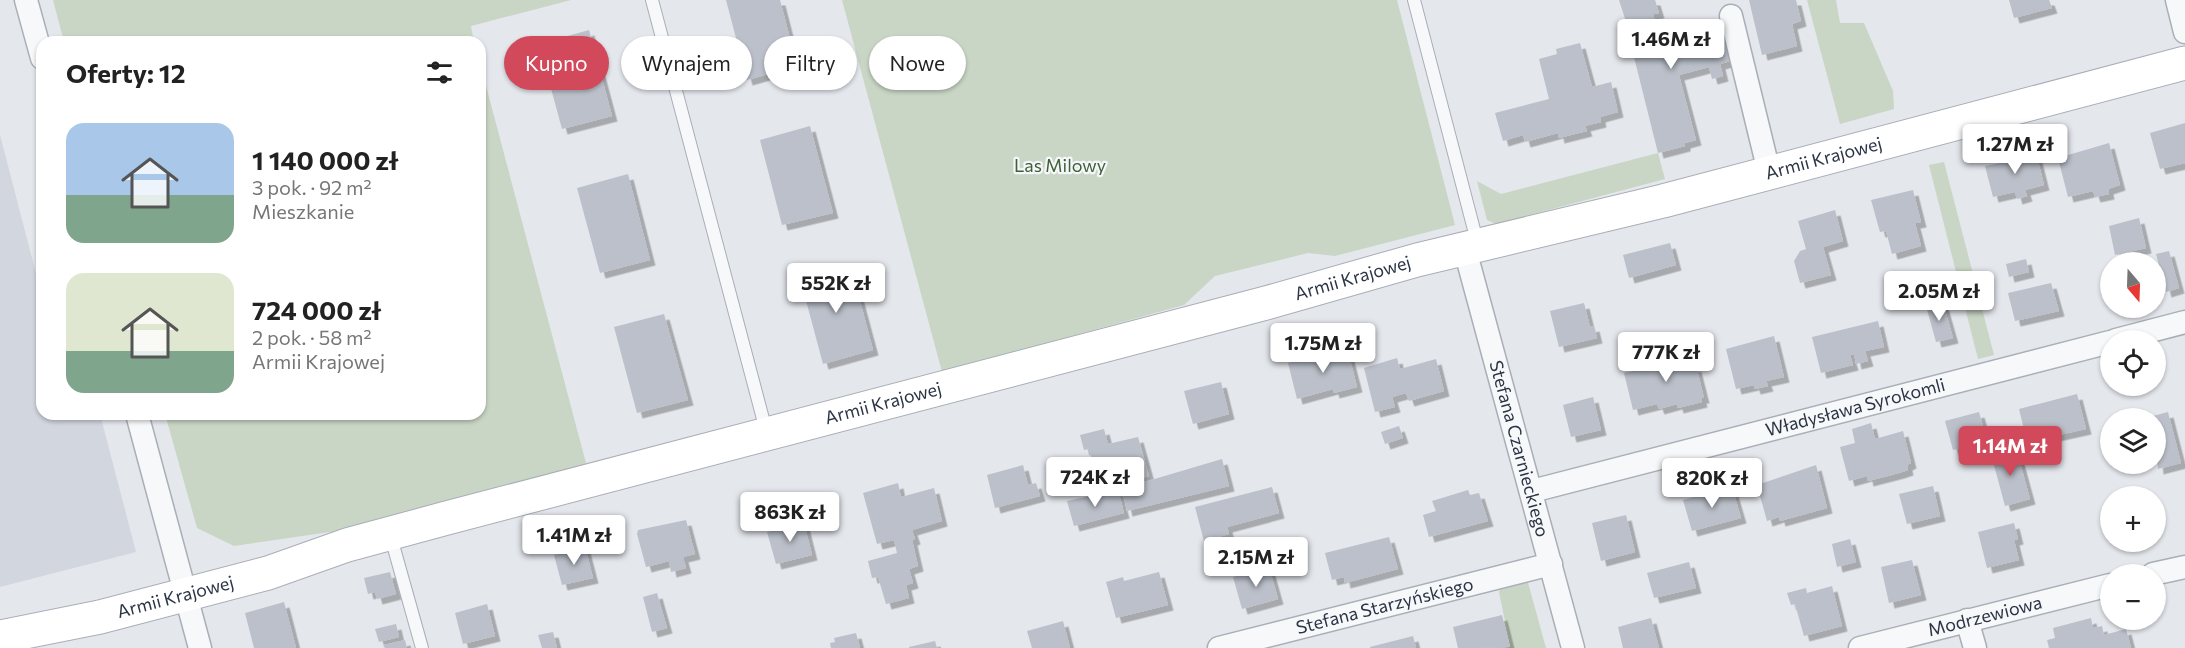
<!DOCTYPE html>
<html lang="pl">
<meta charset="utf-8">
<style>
body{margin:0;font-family:Commissioner,sans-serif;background:#f2f2f2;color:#222;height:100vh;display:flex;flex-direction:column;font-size:22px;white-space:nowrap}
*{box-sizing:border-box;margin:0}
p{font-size:20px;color:#767676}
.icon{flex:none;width:33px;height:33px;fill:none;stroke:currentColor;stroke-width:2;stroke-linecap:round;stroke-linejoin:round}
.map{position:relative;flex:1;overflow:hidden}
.drawer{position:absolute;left:36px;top:36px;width:450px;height:384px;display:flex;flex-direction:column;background:#fff;border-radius:18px;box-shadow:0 2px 4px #0004}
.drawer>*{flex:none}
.hud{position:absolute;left:504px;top:36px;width:570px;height:54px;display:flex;gap:12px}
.needle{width:39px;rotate:161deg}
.tools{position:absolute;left:2100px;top:252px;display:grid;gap:12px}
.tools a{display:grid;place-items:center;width:66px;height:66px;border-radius:50%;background:#fff;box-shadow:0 2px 4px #0004;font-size:30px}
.price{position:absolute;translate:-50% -51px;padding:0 14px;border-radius:6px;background:#fff;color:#222;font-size:20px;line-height:39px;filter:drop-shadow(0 2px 3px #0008)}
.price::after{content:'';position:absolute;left:50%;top:36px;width:18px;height:14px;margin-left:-9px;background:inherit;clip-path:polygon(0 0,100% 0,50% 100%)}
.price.on{background:#d1495b;color:#fff}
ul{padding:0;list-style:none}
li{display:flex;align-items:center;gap:18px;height:150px;padding:0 30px}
li span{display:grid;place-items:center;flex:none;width:168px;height:120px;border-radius:18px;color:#555}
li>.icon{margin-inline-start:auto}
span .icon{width:72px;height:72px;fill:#fffc;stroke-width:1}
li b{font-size:26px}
h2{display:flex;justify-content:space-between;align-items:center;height:72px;padding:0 30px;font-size:26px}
.pill{padding:0 21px;border-radius:27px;background:#fff;box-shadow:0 2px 4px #0004;font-size:21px;line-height:54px}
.pill.on{background:#d1495b;color:#fff}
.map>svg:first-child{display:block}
</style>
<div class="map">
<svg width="2185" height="648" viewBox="0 0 2185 648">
<defs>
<filter id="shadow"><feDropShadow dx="5.5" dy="5.5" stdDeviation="0" flood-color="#0004"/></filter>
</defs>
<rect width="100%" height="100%" fill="#e4e7ec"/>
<polygon fill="#d2d6de" points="0,135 39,285 42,285 42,414 100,414 136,552 0,587"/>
<g fill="#c9d6c5">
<polygon points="53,0 571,0 471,26 474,42 64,42"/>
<polygon points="842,0 1397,0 1455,225 1335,256 1308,253 1215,276 1184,305 942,372"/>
<polygon points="1807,0 1836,0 1840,23 1864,23 1893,91 1894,109 1840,124"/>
<polygon points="480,63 587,467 337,531 234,546 197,528 165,414 480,414"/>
<polygon points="1658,153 1665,179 1496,224 1487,220 1477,181 1501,194"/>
<polygon points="1944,162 1994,355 1978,359 1929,165"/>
<polygon points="1527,579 1546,648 1505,648 1510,646 1499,592 1501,586"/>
</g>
<g fill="#bbc0ca" filter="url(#shadow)">
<polygon points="726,0 780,0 797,66 747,80"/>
<polygon points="1619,0 1655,0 1659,13 1653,14 1661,46 1700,35 1698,29 1724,22 1734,60 1720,64 1723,76 1712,79 1709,67 1679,75 1696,140 1685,143 1685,146 1658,153 1634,57 1637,56"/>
<polygon points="1749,0 1796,0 1801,21 1792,24 1797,46 1762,55"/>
<polygon points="2009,0 2049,0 2052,8 2014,18"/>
<polygon points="589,30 612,116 562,129 539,44"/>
<polygon points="1580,43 1592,87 1611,82 1618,112 1600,117 1601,122 1585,126 1587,131 1559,138 1558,133 1525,142 1523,135 1503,141 1495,113 1549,99 1539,59 1557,54 1556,49"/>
<polygon points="2185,123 2185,163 2160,169 2150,133"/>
<polygon points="810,126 833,213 782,225 760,140"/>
<polygon points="2109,143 2120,185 2108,189 2109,194 2095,197 2093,191 2068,197 2058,158"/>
<polygon points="2018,153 2019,158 2036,153 2044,185 2025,190 2027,196 2017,199 2015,192 1993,197 1985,166 2000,163 1999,158"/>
<polygon points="628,174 650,260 600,273 577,188"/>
<polygon points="1913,190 1921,222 1915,223 1921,246 1892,254 1886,231 1880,232 1871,200"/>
<polygon points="1835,210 1843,241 1823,247 1831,275 1800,283 1794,261 1800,251 1806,249 1798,221"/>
<polygon points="2139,218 2146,248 2115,255 2109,226"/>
<polygon points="1670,243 1676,265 1629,278 1623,255"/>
<polygon points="2169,251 2179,288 2166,292 2156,254"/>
<polygon points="2026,259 2029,272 2009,277 2006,264"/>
<polygon points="850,264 873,350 823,364 800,278"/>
<polygon points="2051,283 2059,311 2015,321 2008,293"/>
<polygon points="1584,303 1590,327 1594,326 1597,338 1559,347 1550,311"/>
<polygon points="1943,303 1953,338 1936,342 1926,306"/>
<polygon points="664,314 688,400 637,413 614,327"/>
<polygon points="1878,321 1884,347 1865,351 1868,361 1856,364 1854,354 1850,355 1853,365 1821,373 1812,337"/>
<polygon points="1774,336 1784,377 1766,381 1768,386 1755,389 1754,385 1736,389 1726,349"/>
<polygon points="1347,348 1357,387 1334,393 1333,389 1297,399 1288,363"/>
<polygon points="1689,350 1693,367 1696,366 1704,398 1701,398 1702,402 1678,408 1677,404 1659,409 1657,404 1633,410 1624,373 1648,368 1647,365 1658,362 1657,358"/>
<polygon points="1397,358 1400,369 1436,359 1444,391 1409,401 1406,393 1392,397 1395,407 1375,412 1364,368"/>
<polygon points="1221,382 1229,414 1193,424 1184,391"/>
<polygon points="2077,394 2086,429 2027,442 2019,409"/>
<polygon points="1593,397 1601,430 1571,437 1563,405"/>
<polygon points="1979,412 1987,441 1953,450 1945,421"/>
<polygon points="2168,412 2181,463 2158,469 2153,416"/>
<polygon points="1871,423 1875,439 1903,431 1911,463 1907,465 1908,470 1899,473 1868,481 1867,476 1849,481 1840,447 1855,443 1852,429"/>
<polygon points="1399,426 1403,438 1385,444 1381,432"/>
<polygon points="1104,429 1108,444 1138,437 1149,476 1140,479 1141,483 1222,459 1229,486 1127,511 1119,476 1098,481 1089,449 1084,450 1080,435"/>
<polygon points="2016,448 2030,499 2005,506 1991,454"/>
<polygon points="1023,465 1028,485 1036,483 1040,496 995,508 987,475"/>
<polygon points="1816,465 1827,508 1780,521 1779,517 1767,521 1757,485"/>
<polygon points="898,483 901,497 934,488 942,521 912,530 915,539 912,540 918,566 909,569 913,583 906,585 909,598 886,604 878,577 872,578 868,561 897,553 894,540 877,544 863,493"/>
<polygon points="1933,486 1940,516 1907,524 1899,494"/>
<polygon points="1272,487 1279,513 1227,527 1229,534 1204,541 1195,507"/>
<polygon points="1732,487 1741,518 1692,531 1683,500"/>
<polygon points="1118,490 1124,513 1074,526 1067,501"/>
<polygon points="1468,490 1470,495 1479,493 1488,521 1429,537 1423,515 1436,511 1432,501"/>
<polygon points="1626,515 1635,552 1601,561 1592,523"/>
<polygon points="686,520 695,554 683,557 686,568 671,572 669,561 646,567 637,534 638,530"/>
<polygon points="804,523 812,555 776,564 767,532"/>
<polygon points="2014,523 2018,539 2014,540 2019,560 1987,568 1978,532"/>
<polygon points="1389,537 1398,569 1345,583 1344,577 1332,580 1325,553"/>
<polygon points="1850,539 1856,562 1837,567 1832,544"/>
<polygon points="585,547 593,578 562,585 554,555"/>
<polygon points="1912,560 1921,595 1889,603 1881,567"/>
<polygon points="1689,562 1696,588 1654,598 1647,573"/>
<polygon points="1269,567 1278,599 1242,609 1233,577"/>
<polygon points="390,572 396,594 377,599 375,592 368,594 364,578"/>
<polygon points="1159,572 1168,605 1116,618 1106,582 1123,577 1124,581"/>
<polygon points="1832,586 1842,626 1804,636 1795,604 1791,605 1787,593 1806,588 1807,593"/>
<polygon points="657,593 667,628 652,632 643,597"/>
<polygon points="284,602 296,648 254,648 245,613"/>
<polygon points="487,604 495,636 463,644 455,613"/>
<polygon points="1502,615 1510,647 1458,648 1453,627"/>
<polygon points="1651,618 1659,648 1623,648 1618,627"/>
<polygon points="2091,618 2093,628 2102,626 2104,635 2126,629 2131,648 2049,648 2047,640 2055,638 2053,628"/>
<polygon points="1063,621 1070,648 1032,648 1027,631"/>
<polygon points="396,624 399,637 379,642 375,629"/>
<polygon points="553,632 557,648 542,648 538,635"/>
<polygon points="856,633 860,648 831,648 830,643 835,642 834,638"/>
<polygon points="1413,636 1416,648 1370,648 1370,647"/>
<polygon points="405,640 407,648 385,648 384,645"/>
<polygon points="935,641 937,648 909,648 909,647"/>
</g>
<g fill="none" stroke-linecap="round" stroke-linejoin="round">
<g stroke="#a9aeb7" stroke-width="14">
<g id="lane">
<polyline points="652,0 767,434"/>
<polyline points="1414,0 1478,245"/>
<polyline points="390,534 422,648"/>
</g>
</g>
<g stroke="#a9aeb7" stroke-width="25">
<g id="street">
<polyline points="26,0 42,58"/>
<polyline points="2177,0 2185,32"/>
<polyline points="1731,16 1769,172"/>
<path id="s1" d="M1465 250 1573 648"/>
<polyline points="2116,340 2185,322"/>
<polyline points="137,414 200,648"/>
<path id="s2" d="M1532 491 2110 342"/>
<polyline points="2153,574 2185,567"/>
<polyline points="1967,620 1975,648"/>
<path id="s3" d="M1219 648 1551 564"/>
<path id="s4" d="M1860 648 2110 585"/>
</g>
</g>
<g stroke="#a9aeb7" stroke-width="35">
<g id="secondary">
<path id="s5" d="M0 637 100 617 268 573 347 545 443 519 1266 303 1417 260 1663 201 2185 63"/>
</g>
</g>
<use href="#lane" stroke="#f7f8fa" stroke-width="12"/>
<use href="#street" stroke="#f7f8fa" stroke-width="22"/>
<use href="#secondary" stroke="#fff" stroke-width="33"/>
</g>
<g text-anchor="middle" stroke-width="4.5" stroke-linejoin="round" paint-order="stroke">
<g font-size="18" fill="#2b3445" stroke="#f4f6f9">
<text dy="6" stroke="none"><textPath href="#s5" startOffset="1886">Armii Krajowej</textPath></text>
<text dy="6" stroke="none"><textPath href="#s5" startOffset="1400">Armii Krajowej</textPath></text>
<text dy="6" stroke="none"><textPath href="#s5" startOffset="914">Armii Krajowej</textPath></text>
<text dy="6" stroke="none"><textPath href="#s2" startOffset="334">Władysława Syrokomli</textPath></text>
<text dy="6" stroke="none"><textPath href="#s1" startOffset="206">Stefana Czarnieckiego</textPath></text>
<text dy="6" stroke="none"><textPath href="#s5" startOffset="180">Armii Krajowej</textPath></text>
<text dy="6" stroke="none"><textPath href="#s3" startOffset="171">Stefana Starzyńskiego</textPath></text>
<text dy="6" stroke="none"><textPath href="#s4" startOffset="129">Modrzewiowa</textPath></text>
</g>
<g font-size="18" fill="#3f6138" stroke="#f4f6f9">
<text x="1060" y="172">Las Milowy</text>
</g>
</g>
</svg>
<div class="tools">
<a><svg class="needle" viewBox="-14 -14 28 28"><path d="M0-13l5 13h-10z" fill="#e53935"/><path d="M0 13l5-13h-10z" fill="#767676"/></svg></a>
<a><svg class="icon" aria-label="locate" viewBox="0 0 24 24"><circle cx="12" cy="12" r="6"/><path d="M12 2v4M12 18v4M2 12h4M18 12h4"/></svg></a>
<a><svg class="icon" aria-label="layers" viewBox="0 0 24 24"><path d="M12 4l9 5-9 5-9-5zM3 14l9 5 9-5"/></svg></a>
<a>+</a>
<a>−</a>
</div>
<b class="price" style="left:1671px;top:70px">1.46M zł</b>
<b class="price" style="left:2015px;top:175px">1.27M zł</b>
<b class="price" style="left:836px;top:314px">552K zł</b>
<b class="price" style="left:1939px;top:322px">2.05M zł</b>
<b class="price" style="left:1323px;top:374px">1.75M zł</b>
<b class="price" style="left:1666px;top:383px">777K zł</b>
<b class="price on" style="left:2010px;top:477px">1.14M zł</b>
<b class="price" style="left:1095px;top:508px">724K zł</b>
<b class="price" style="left:1712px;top:509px">820K zł</b>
<b class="price" style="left:790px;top:543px">863K zł</b>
<b class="price" style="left:574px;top:566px">1.41M zł</b>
<b class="price" style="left:1256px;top:588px">2.15M zł</b>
<div class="hud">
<a class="pill on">Kupno</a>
<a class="pill">Wynajem</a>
<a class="pill">Filtry</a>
<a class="pill">Nowe</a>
</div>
<section class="drawer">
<h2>Oferty: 12<svg class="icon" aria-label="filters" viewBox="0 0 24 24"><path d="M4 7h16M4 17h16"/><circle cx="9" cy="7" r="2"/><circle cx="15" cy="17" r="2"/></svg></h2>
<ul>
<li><span style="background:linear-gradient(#a9c7e8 60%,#7fa58c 0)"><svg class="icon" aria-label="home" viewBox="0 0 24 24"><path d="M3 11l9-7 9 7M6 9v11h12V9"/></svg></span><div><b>1 140 000 zł</b><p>3 pok. · 92 m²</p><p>Mieszkanie</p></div></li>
<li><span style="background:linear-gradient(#dfe7d0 65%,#7fa58c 0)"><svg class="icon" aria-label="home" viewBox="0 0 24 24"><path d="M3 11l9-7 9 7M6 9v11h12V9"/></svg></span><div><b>724 000 zł</b><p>2 pok. · 58 m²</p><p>Armii Krajowej</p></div></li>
</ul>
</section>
</div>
